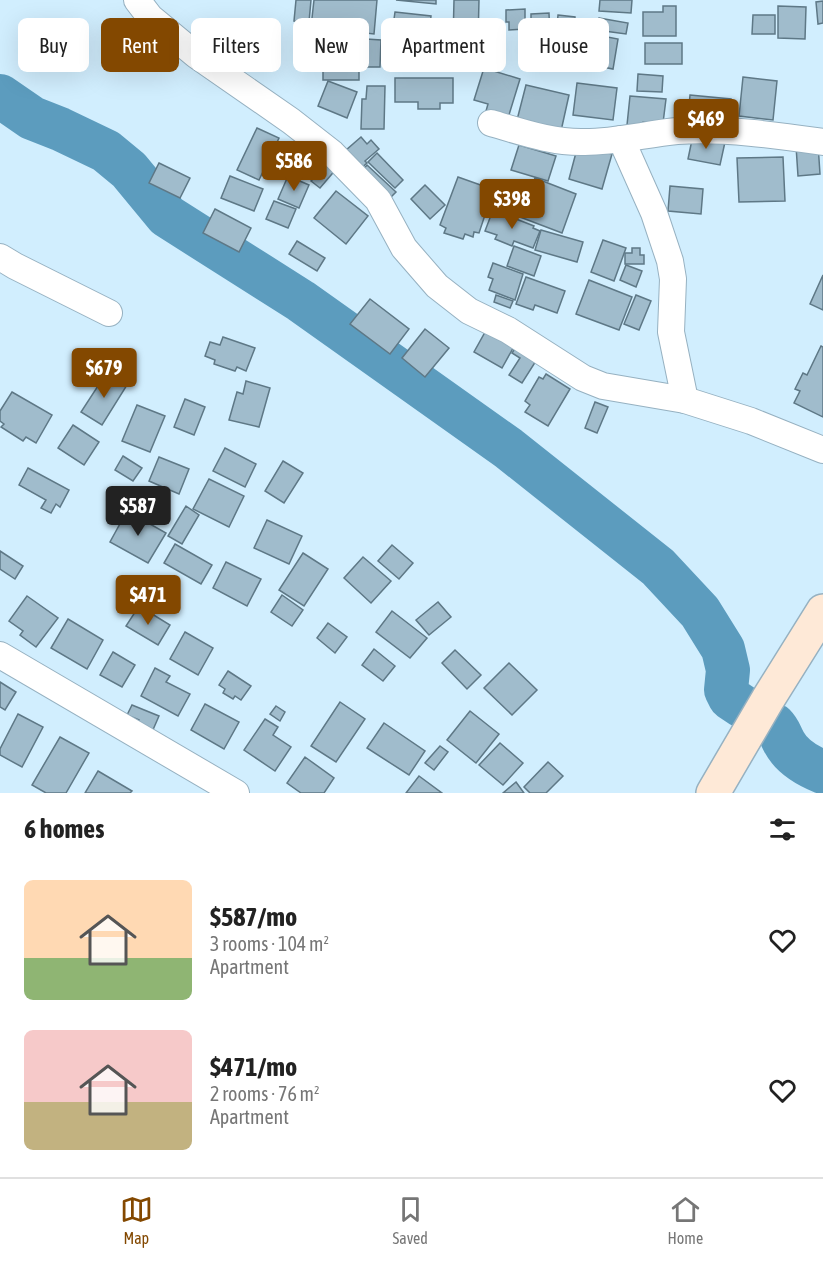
<!DOCTYPE html>
<meta charset="utf-8">
<style>
body{margin:0;font-family:"Asap Condensed",sans-serif;background:#f2f2f2;color:#222;height:100vh;display:flex;flex-direction:column;font-size:22px;white-space:nowrap}
*{box-sizing:border-box;margin:0}
p{font-size:20px;color:#767676}
.icon{flex:none;width:33px;height:33px;fill:none;stroke:currentColor;stroke-width:2;stroke-linecap:round;stroke-linejoin:round}
.map{position:relative;height:793px;overflow:hidden}
.side{display:flex;flex-direction:column;background:#fff;flex:1}
.side>*{flex:none}
.hud{position:absolute;left:18px;top:18px;width:788px;height:54px;display:flex;gap:12px}
.price{position:absolute;translate:-50% -51px;padding:0 14px;border-radius:6px;background:#834800;color:#fff;font-size:20px;line-height:39px;filter:drop-shadow(0 2px 3px #0008)}
.price::after{content:'';position:absolute;left:50%;top:36px;width:18px;height:14px;margin-left:-9px;background:inherit;clip-path:polygon(0 0,100% 0,50% 100%)}
.price.on{background:#222;color:#fff}
ul{padding:0;list-style:none}
li{display:flex;align-items:center;gap:18px;height:150px;padding:0 24px}
li span{display:grid;place-items:center;flex:none;width:168px;height:120px;border-radius:9px;color:#555}
li>.icon{margin-inline-start:auto}
span .icon{width:72px;height:72px;fill:#fffc;stroke-width:1}
li b{font-size:26px}
h2{display:flex;justify-content:space-between;align-items:center;height:72px;padding:0 24px;font-size:26px}
.chip{padding:0 21px;border-radius:9px;background:#fff;box-shadow:0 6px 24px #0002;font-size:21px;line-height:54px}
.chip.on{background:#834800;color:#fff}
.tab-bar{display:flex;justify-content:space-around;align-items:center;height:84px;border-top:2px solid #e0e0e0;background:#fff;font-size:16px;color:#767676}
.tab-bar a{display:grid;justify-items:center;gap:3px}
.tab-bar .on{color:#834800}
.map>svg:first-child{display:block}
</style>
<div class="map">
<svg width="823" height="793" viewBox="0 0 823 793">
<rect width="100%" height="100%" fill="#d1eefe"/>
<g fill="none" stroke-linecap="round" stroke-linejoin="round">
<g stroke="#5c9cbe" stroke-width="44">
<polyline points="0,96 32,118 60,129 106,151 129,170 167,216 301,301 508,448 658,567 700,612 723,649 728,670 726,690 730,698 742,706"/>
<path d="M774 725C780 731 780 735 784 742 792 757 808 766 823 772"/>
</g>
</g>
<g fill="#a0bccc" stroke="#5e7886" stroke-width="1.5">
<polygon points="296,0 311,0 309,22 294,21"/>
<polygon points="314,0 377,0 374,34 311,27"/>
<polygon points="396,0 436,0 436,4"/>
<polygon points="454,0 479,0 478,41 453,41"/>
<polygon points="600,0 632,0 631,13 599,11"/>
<polygon points="823,1 823,23 818,24 816,2"/>
<polygon points="663,6 676,6 676,36 643,36 643,12 663,12"/>
<polygon points="778,6 806,7 805,39 778,38"/>
<polygon points="525,9 525,29 509,30 509,22 506,22 506,10"/>
<polygon points="395,12 431,16 429,37 392,33"/>
<polygon points="549,13 550,39 531,39 531,14"/>
<polygon points="558,15 575,17 574,38 560,37 560,27 557,27"/>
<polygon points="753,15 775,15 775,34 752,34"/>
<polygon points="599,18 628,23 626,34 597,30"/>
<polygon points="225,19 251,32 239,57 213,43"/>
<polygon points="313,29 328,30 328,35 347,36 345,62 311,60"/>
<polygon points="587,33 618,39 613,69 582,63"/>
<polygon points="366,39 381,40 380,67 355,67 355,51 366,51"/>
<rect x="645" y="43" width="37" height="21"/>
<polygon points="484,68 520,79 508,118 486,111 488,104 474,100"/>
<rect x="323" y="69" width="36" height="11"/>
<polygon points="638,74 663,76 662,92 637,91"/>
<polygon points="743,77 777,81 773,120 739,116"/>
<polygon points="395,78 453,78 453,103 440,103 440,109 418,109 418,102 395,102"/>
<polygon points="328,81 357,92 347,118 318,106"/>
<polygon points="577,83 617,88 613,120 573,115"/>
<polygon points="526,85 569,95 561,131 517,120"/>
<polygon points="367,86 385,86 384,129 361,129 362,99 366,99"/>
<polygon points="690,95 731,99 729,122 688,118"/>
<polygon points="630,96 666,99 663,123 643,122 642,127 627,125"/>
<polygon points="257,128 279,138 259,180 237,170"/>
<polygon points="693,135 725,142 720,165 688,159"/>
<polygon points="361,137 367,144 371,140 379,149 365,161 367,163 358,171 345,151"/>
<polygon points="818,144 820,174 798,176 796,146"/>
<polygon points="296,145 315,153 303,179 284,171"/>
<polygon points="519,145 556,156 548,181 511,170"/>
<polygon points="578,145 612,154 602,189 569,179"/>
<polygon points="377,153 403,180 395,188 368,162"/>
<polygon points="783,157 785,201 739,202 737,158"/>
<polygon points="327,160 337,168 320,188 311,181 315,177 312,174 318,166 321,168"/>
<polygon points="159,163 190,178 180,198 149,183"/>
<polygon points="367,165 396,192 388,200 360,173"/>
<polygon points="230,176 263,189 254,211 221,198"/>
<polygon points="288,176 309,185 299,208 278,199"/>
<polygon points="458,177 489,188 485,199 490,200 479,233 474,232 473,237 465,234 463,239 444,233 446,228 440,225"/>
<polygon points="535,178 576,194 562,233 520,217"/>
<polygon points="498,181 517,188 509,211 490,205"/>
<polygon points="425,185 445,205 430,219 411,199"/>
<polygon points="670,186 703,189 701,214 668,211"/>
<polygon points="336,191 368,216 346,244 314,218"/>
<polygon points="274,201 296,209 288,228 266,219"/>
<polygon points="215,209 251,228 239,252 203,233"/>
<polygon points="493,210 534,226 533,228 540,231 533,248 514,241 512,246 495,239 497,235 485,231"/>
<polygon points="541,230 583,242 577,262 535,250"/>
<polygon points="603,240 626,248 614,281 591,272"/>
<polygon points="297,241 325,258 317,271 289,254"/>
<polygon points="514,246 541,256 534,276 507,266"/>
<polygon points="632,248 640,248 640,255 644,255 644,264 625,264 625,253 632,253"/>
<polygon points="493,263 523,274 515,300 489,290 493,279 488,277"/>
<polygon points="626,265 642,271 636,287 620,280"/>
<polygon points="823,275 823,310 810,304"/>
<polygon points="526,277 565,291 557,313 535,305 533,310 516,304"/>
<polygon points="589,280 632,297 619,330 576,314"/>
<polygon points="496,295 513,301 510,308 494,302"/>
<polygon points="636,295 651,301 639,330 624,324"/>
<polygon points="370,299 409,329 390,354 350,324"/>
<polygon points="489,325 517,341 502,368 474,352"/>
<polygon points="425,329 449,348 425,377 402,358"/>
<polygon points="223,337 255,348 246,371 237,367 235,371 214,364 215,360 205,356 210,342 220,345"/>
<polygon points="520,341 541,353 522,383 509,375 520,358 512,353"/>
<polygon points="821,346 823,347 823,417 794,403 800,391 795,389 803,373 807,375"/>
<polygon points="107,372 127,385 102,425 81,412"/>
<polygon points="546,374 570,389 548,426 525,412 530,405 525,401 539,377 543,379"/>
<polygon points="246,381 270,388 259,427 229,420 237,392 243,394"/>
<polygon points="12,392 52,415 36,443 26,437 23,441 1,427 4,424 0,421 0,411"/>
<polygon points="185,399 205,407 194,435 174,427"/>
<polygon points="595,402 608,407 597,433 585,428"/>
<polygon points="137,405 165,416 150,452 122,441"/>
<polygon points="73,425 99,442 84,465 58,448"/>
<polygon points="225,448 256,464 245,487 213,471"/>
<polygon points="123,456 142,468 133,481 115,470"/>
<polygon points="159,457 189,469 179,494 149,481"/>
<polygon points="283,461 303,473 284,503 265,491"/>
<polygon points="28,468 69,490 60,507 56,504 51,513 41,508 46,500 19,485"/>
<polygon points="209,479 244,496 229,527 193,509"/>
<polygon points="186,506 199,515 182,544 168,536"/>
<polygon points="127,511 166,533 148,563 110,542"/>
<polygon points="267,520 302,536 289,564 254,548"/>
<polygon points="175,544 212,565 201,584 164,563"/>
<polygon points="392,545 413,563 399,579 378,561"/>
<polygon points="0,551 23,566 15,579 0,569"/>
<polygon points="303,553 328,569 304,606 279,590"/>
<polygon points="363,557 391,581 371,603 344,578"/>
<polygon points="226,562 261,579 247,606 213,588"/>
<polygon points="282,595 303,610 292,626 271,612"/>
<polygon points="27,596 58,618 36,647 20,635 23,631 9,621"/>
<polygon points="438,602 451,617 429,635 416,620"/>
<polygon points="139,606 170,625 158,645 126,626"/>
<polygon points="392,611 427,638 410,658 376,632"/>
<polygon points="68,619 103,640 87,669 51,648"/>
<polygon points="328,623 347,637 335,653 317,638"/>
<polygon points="185,632 213,648 198,675 170,659"/>
<polygon points="374,649 395,666 383,681 362,665"/>
<polygon points="455,650 481,675 467,689 442,663"/>
<polygon points="113,652 135,665 122,687 100,675"/>
<polygon points="509,663 537,690 512,715 484,688"/>
<polygon points="155,668 170,676 166,682 190,694 178,716 141,696"/>
<polygon points="228,671 251,686 241,700 235,696 233,699 223,693 225,689 219,685"/>
<polygon points="0,682 16,692 5,710 0,707"/>
<polygon points="340,702 365,719 336,762 311,746"/>
<polygon points="205,704 239,722 224,749 191,730"/>
<polygon points="132,705 159,716 152,732 137,726 139,720 127,715"/>
<polygon points="276,706 285,712 280,721 270,714"/>
<polygon points="470,711 499,734 476,763 447,740"/>
<polygon points="18,714 43,727 22,767 0,755 0,749"/>
<polygon points="265,719 278,727 273,735 291,747 275,771 244,750"/>
<polygon points="384,723 425,751 409,775 367,748"/>
<polygon points="60,737 89,753 66,793 46,793 32,785"/>
<polygon points="500,743 523,763 503,785 479,765"/>
<polygon points="440,746 448,752 434,770 425,763"/>
<polygon points="305,757 334,778 324,793 301,793 287,783"/>
<polygon points="548,762 563,776 546,793 530,793 524,787"/>
<polygon points="98,771 132,791 130,793 85,793"/>
<polygon points="419,776 442,793 406,793"/>
<polygon points="516,782 524,793 503,793"/>
</g>
<g fill="none" stroke-linecap="round" stroke-linejoin="round">
<g stroke="#96b1c1" stroke-width="28">
<g id="street">
<polyline points="137,0 150,17 196,55 291,121 332,153 378,200 404,248 437,286 469,311 508,330 583,378 603,386 685,400 751,421 823,450"/>
<path d="M491 123C522 132 553 143 585 142 616 142 646 134 677 131 725 128 775 135 823 142"/>
<polyline points="621,139 654,213 670,261 673,279 671,332 685,400"/>
<polyline points="0,257 15,266 109,313"/>
<polyline points="0,655 236,793"/>
</g>
</g>
<g stroke="#96b1c1" stroke-width="36">
<polyline id="secondary" points="713,793 768,699 823,611"/>
</g>
<use href="#street" stroke="#fff" stroke-width="26"/>
<use href="#secondary" stroke="#fee9d7" stroke-width="33"/>
</g>
</svg>
<b class="price" style="left:706px;top:150px">$469</b>
<b class="price" style="left:294px;top:192px">$586</b>
<b class="price" style="left:512px;top:230px">$398</b>
<b class="price" style="left:104px;top:399px">$679</b>
<b class="price on" style="left:138px;top:537px">$587</b>
<b class="price" style="left:148px;top:626px">$471</b>
<div class="hud">
<a class="chip">Buy</a>
<a class="chip on">Rent</a>
<a class="chip">Filters</a>
<a class="chip">New</a>
<a class="chip">Apartment</a>
<a class="chip">House</a>
</div>
</div>
<section class="side">
<h2>6 homes<svg class="icon" aria-label="filters" viewBox="0 0 24 24"><path d="M4 7h16M4 17h16"/><circle cx="9" cy="7" r="2"/><circle cx="15" cy="17" r="2"/></svg></h2>
<ul>
<li><span style="background:linear-gradient(#ffd9b3 65%,#8fb573 0)"><svg class="icon" aria-label="home" viewBox="0 0 24 24"><path d="M3 11l9-7 9 7M6 9v11h12V9"/></svg></span><div><b>$587/mo</b><p>3 rooms · 104 m²</p><p>Apartment</p></div><svg class="icon" aria-label="heart" viewBox="0 0 24 24"><path d="M12 20l-8-8c-3-5 5-10 8-4 3-6 11-1 8 4z"/></svg></li>
<li><span style="background:linear-gradient(#f6c9c9 60%,#c2b280 0)"><svg class="icon" aria-label="home" viewBox="0 0 24 24"><path d="M3 11l9-7 9 7M6 9v11h12V9"/></svg></span><div><b>$471/mo</b><p>2 rooms · 76 m²</p><p>Apartment</p></div><svg class="icon" aria-label="heart" viewBox="0 0 24 24"><path d="M12 20l-8-8c-3-5 5-10 8-4 3-6 11-1 8 4z"/></svg></li>
</ul>
</section>
<nav class="tab-bar">
<a class="on"><svg class="icon" aria-label="map" viewBox="0 0 24 24"><path d="M3 6l6-2 6 2 6-2v14l-6 2-6-2-6 2zM9 4v14M15 6v14"/></svg>Map</a>
<a><svg class="icon" aria-label="saved" viewBox="0 0 24 24"><path d="M7 4h10v16l-5-4-5 4z"/></svg>Saved</a>
<a><svg class="icon" aria-label="home" viewBox="0 0 24 24"><path d="M3 11l9-7 9 7M6 9v11h12V9"/></svg>Home</a>
</nav>
